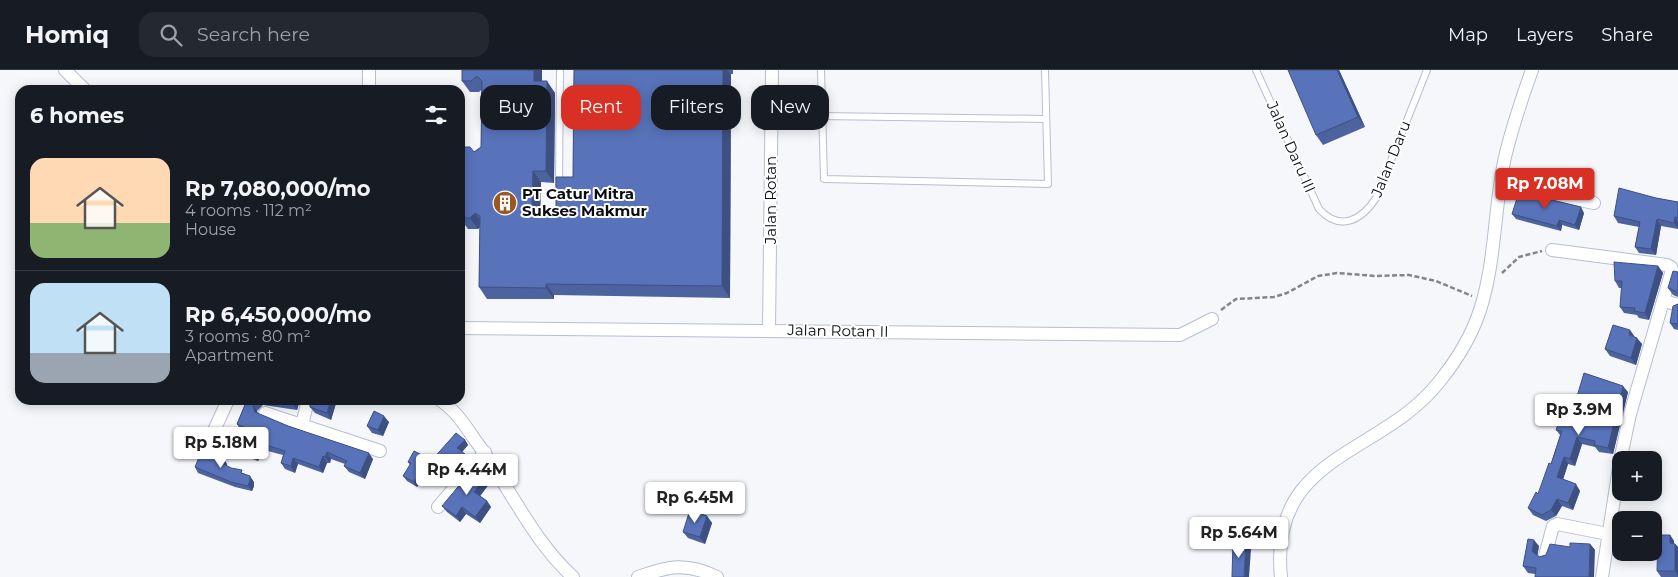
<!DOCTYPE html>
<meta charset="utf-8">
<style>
body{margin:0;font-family:Montserrat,sans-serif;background:#242831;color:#f1f3f6;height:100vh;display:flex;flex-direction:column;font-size:19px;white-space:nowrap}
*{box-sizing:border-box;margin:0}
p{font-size:16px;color:#9ea1a6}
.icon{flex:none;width:28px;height:28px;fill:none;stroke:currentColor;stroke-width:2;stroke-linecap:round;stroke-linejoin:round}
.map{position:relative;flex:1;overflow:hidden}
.drawer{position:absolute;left:15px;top:15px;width:450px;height:320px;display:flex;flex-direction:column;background:#171b24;border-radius:15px;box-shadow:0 2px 12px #0003}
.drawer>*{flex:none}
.guide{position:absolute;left:480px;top:15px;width:475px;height:45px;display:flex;gap:10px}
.fabs{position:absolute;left:1612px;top:381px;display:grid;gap:10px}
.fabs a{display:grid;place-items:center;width:50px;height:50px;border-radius:10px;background:#171b24;box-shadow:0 2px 12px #0003;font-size:25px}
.price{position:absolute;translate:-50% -42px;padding:0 11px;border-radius:5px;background:#fff;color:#222;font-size:16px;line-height:32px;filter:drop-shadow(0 1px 2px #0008)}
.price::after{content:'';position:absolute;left:50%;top:30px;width:15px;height:11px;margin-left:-8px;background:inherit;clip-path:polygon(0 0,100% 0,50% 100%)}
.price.current{background:#d93025;color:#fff}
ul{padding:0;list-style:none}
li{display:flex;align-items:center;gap:15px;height:125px;padding:0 15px}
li+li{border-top:1px solid #363941}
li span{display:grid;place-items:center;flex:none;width:140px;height:100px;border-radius:15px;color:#555}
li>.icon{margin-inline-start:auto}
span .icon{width:60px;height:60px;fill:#fffc;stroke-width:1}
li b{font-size:21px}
h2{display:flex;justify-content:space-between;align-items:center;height:60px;padding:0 15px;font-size:21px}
.tag{padding:0 18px;border-radius:15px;background:#171b24;box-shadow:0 2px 12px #0003;font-size:18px;line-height:45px}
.tag.current{background:#d93025;color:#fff}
header{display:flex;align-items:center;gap:30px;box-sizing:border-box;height:70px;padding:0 25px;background:#171b24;border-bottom:1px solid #363941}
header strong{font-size:24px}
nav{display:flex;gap:28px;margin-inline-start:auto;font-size:18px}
.search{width:350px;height:45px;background:#242831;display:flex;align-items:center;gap:12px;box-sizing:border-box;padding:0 18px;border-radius:15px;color:#9ea1a6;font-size:19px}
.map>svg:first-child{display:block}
</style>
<header>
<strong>Homiq</strong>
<div class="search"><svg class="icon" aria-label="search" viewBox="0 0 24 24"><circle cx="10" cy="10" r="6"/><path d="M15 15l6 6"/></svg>Search here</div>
<nav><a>Map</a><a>Layers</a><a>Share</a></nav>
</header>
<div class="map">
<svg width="1678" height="507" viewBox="0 0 1678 507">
<rect width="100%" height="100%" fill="#f5f7fb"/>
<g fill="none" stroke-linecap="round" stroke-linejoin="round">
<g stroke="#b6bed3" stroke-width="8">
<g id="lane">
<polyline points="821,0 824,109 1048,114 1045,0"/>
<path d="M1256 0 1319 139C1340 162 1362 150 1376 128L1427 0"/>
<polyline points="821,46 1045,49"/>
<polyline points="559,114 560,0"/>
</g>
</g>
<g stroke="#b6bed3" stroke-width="14">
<g id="street">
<polyline points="65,0 85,20"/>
<polyline points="369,20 369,0"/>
<polyline points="1501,114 1594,133"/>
<polyline points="1552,180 1667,195 1671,197 1672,200 1630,344 1620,391 1602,507"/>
<polyline points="1665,231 1678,235"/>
<polyline points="460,258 1180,265 1212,249"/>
<polyline points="769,260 772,0"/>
<path d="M440 330C455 340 465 355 475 370 508 414 532 470 573 507"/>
<polyline points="265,343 380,381"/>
<polyline points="302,355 308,330"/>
<polyline points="211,367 228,330"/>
<polyline points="438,437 485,382"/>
<polyline points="1545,486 1553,456 1557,454 1608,464"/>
<path d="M638 507C669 496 686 492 717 507"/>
<path d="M1281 507C1268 384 1381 386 1439 312 1456 291 1472 265 1480 240 1496 191 1494 137 1505 87 1512 58 1522 28 1532 0"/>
</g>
</g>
<g stroke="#83858b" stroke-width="2.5" stroke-dasharray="5 2.5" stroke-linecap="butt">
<polyline points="1502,203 1519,187 1542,181"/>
<polyline points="1221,240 1236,229 1274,227 1287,223 1318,206 1337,203 1376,206 1409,205 1436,211 1472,226"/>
</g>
<use href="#lane" stroke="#fff" stroke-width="6"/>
<use href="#street" stroke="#fff" stroke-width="12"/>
</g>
<g fill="#4d63a0">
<polygon points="462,0 542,0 542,11 555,23 554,113 541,112 540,141 549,147 556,141 573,107 574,0 733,0 733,4 731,4 730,228 554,225 554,229 487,229 479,217 480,157 478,159 468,159 460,148 474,82 481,77 481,20 479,22 470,22 462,11"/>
<polygon points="1339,0 1365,57 1323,75 1316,65"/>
<polygon points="1656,128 1678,132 1678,159 1661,156 1656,185 1639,183 1635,177 1639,157 1618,153 1614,146"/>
<polygon points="1584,143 1579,160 1562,155 1561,161 1516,149 1512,144"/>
<polygon points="1658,196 1663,203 1649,250 1639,248 1637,245 1624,243 1620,237 1622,218 1619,218 1615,211"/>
<polygon points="1678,202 1678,227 1673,225 1668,218"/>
<polygon points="1678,234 1678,260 1674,259 1670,253"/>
<polygon points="1635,267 1642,274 1636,295 1610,286 1605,279"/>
<polygon points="1628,322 1613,384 1599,382 1595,377 1582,374 1575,396 1568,394 1563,409 1580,421 1573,440 1562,436 1556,446 1546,451 1533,445 1528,438 1538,424 1551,394 1560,365 1556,360 1573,340"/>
<polygon points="247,330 300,330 297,340 263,335 257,341 258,344 373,389 365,409 349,402 344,396 345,394 331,389 330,393 327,393 323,403 298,394 295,403 285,399 281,393 283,385 264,380 258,391 246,387 242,381 250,365 241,361 237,354"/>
<polygon points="337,330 331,350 315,343 310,337"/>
<polygon points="389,352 383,366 372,363 367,356"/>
<polygon points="465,370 468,375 462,382 468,389 458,401 450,395 435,411 426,403 417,417 407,411 403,406 410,395 408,392 432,390"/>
<polygon points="213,382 215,386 227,394 226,396 245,404 254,412 254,416 252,421 235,417 198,403 195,397"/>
<polygon points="489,414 480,426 487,431 491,437 480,453 466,444 460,452 447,442 442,436"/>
<polygon points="1623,422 1645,422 1645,431 1628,431 1623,424"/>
<polygon points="707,446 712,453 705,474 688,468 683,462"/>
<polygon points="1670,465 1674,471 1674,474 1675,474 1678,477 1678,507 1661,507 1657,501"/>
<polygon points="1590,474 1595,480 1535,504 1528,503 1523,496 1539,476 1537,486 1539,487 1570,477"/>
</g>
<g fill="#3e5082">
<polygon points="534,0 542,0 542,23 534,11"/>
<polygon points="723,0 728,0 731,4 730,228 722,216"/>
<polygon points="1337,0 1339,0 1365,57 1358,47"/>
<polygon points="547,11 555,23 554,113 546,101"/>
<polygon points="533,101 541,112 540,152 532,141"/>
<polygon points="1581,137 1584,143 1579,160 1575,155"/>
<polygon points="475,143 483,154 478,159 470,148"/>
<polygon points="1675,147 1678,151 1678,158 1674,153"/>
<polygon points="1657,149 1661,156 1656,185 1651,179"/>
<polygon points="1559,150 1562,155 1561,161 1557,156"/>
<polygon points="1658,196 1663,203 1649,250 1645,243"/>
<polygon points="546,214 554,225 554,229 546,218"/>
<polygon points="1630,260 1635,267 1629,265"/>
<polygon points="1637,268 1642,274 1636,295 1631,288"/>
<polygon points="1623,316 1628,322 1613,384 1608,378"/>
<polygon points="294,330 300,330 297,340 293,334"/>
<polygon points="331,330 337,330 331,350 327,343"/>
<polygon points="253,335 257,341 259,349 255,342"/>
<polygon points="384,346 389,352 383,366 378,360"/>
<polygon points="1577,367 1582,374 1575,396 1570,389"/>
<polygon points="465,370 468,375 461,383 457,378"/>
<polygon points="260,373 264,380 258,391 254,385"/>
<polygon points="327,382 331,389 330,393 325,387"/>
<polygon points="369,383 373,389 365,409 360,403"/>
<polygon points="465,384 468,389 458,401 454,396"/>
<polygon points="323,386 327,393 323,403 319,397"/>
<polygon points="1564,387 1568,394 1562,413 1557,407"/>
<polygon points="223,388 227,394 226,398 222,393"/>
<polygon points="293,388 298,394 295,403 291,396"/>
<polygon points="446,390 450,395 435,411 432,406"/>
<polygon points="423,398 426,403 417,417 414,412"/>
<polygon points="250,406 254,412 254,416 252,421 248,416"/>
<polygon points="485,407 489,414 478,429 474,422"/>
<polygon points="1576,414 1580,421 1573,440 1568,433"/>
<polygon points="1640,422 1645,422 1645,431 1640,425"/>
<polygon points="1557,429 1562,436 1556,446 1551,440"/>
<polygon points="487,431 491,437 480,453 475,447"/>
<polygon points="462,437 466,444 460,452 456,446"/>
<polygon points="707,446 712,453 705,474 700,467"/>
<polygon points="1670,465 1674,471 1674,480 1670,473"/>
<polygon points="1534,470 1539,476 1537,488 1532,481"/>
<polygon points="1246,472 1251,479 1249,507 1244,507"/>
<polygon points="1590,474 1595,480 1594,507 1589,507"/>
<polygon points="1675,474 1678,477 1678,506 1675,501"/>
</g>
<g fill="#5973ba" stroke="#3e5082">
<polygon points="462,0 534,0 534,11 547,11 546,101 533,101 532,141 545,141 549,147 556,141 556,107 573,107 574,0 723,0 722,216 546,214 546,218 479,217 480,146 475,143 470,148 460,148 461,77 470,77 474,82 481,77 482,11 477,6 471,11 462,11"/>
<polygon points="1288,0 1337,0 1358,47 1316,65"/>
<polygon points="1619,118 1656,128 1678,132 1678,148 1675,147 1674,153 1657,149 1651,179 1635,177 1640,152 1614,146"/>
<polygon points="1519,122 1581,137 1575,155 1559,150 1557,156 1512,144"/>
<polygon points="1614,192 1658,196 1645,243 1634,241 1635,238 1620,237 1622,211 1615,211"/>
<polygon points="1673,201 1678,202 1678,222 1668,218"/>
<polygon points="1678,234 1678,254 1670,253 1673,236"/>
<polygon points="1613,255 1630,260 1629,265 1637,268 1631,288 1605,279"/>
<polygon points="1584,303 1623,316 1608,378 1594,375 1595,371 1577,367 1570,389 1564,387 1557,407 1576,414 1568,433 1557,429 1551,440 1542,445 1528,438 1536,422 1538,424 1549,393 1551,394 1562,361 1556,360 1564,337 1573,340"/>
<polygon points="247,330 257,330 253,335 255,342 288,356 369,383 360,403 344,396 347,391 327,382 325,387 323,386 319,397 293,388 291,396 281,393 285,381 260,373 254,385 242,381 252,361 237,354"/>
<polygon points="266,330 294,330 293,334"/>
<polygon points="310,330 331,330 327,343 310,337"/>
<polygon points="374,341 384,346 378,360 367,356"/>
<polygon points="456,363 465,370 457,378 465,384 454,396 446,390 432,406 423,398 414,412 403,406 411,393 408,392 414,381 432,390"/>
<polygon points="203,378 213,382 211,385 223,388 222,393 231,398 242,400 241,403 250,406 250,410 248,416 231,412 195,397"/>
<polygon points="472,400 485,407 474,422 487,431 475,447 462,437 456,446 442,436"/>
<polygon points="1623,422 1640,422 1640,425 1623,424"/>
<polygon points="690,440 707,446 700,467 683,462"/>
<polygon points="1658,465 1670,465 1670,473 1675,474 1675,501 1657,501"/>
<polygon points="1528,469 1534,470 1532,481 1539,487 1546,485 1550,474 1570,477 1570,473 1590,474 1589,507 1535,507 1536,498 1523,496"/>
<polygon points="1233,472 1246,472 1244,507 1232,507"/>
</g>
<defs>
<g id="building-disc" transform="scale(1.25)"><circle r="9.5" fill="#995922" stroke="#fff"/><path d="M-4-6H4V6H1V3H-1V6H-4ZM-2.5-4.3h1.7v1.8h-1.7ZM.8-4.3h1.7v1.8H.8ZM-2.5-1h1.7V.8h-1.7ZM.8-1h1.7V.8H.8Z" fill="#fff"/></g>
</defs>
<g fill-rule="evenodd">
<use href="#building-disc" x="505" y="133"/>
</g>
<g text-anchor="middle" stroke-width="4" stroke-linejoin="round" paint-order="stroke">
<g font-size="15" fill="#0b0d14" stroke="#fff">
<text transform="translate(1291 77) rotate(66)" y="5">Jalan Daru III</text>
<text transform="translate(1391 89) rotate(-68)" y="5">Jalan Daru</text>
<text transform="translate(771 130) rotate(-90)" y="5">Jalan Rotan</text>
<text transform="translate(838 261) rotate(1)" y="5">Jalan Rotan II</text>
</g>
<g font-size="15" font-weight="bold" fill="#0b0d14" stroke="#fff" text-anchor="start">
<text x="522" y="129">PT Catur Mitra<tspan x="522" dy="17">Sukses Makmur</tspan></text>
</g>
</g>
</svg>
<div class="fabs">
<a>+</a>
<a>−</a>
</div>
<b class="price current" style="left:1545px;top:140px">Rp 7.08M</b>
<b class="price" style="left:1579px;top:366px">Rp 3.9M</b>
<b class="price" style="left:221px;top:399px">Rp 5.18M</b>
<b class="price" style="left:467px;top:426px">Rp 4.44M</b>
<b class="price" style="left:695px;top:454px">Rp 6.45M</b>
<b class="price" style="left:1239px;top:489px">Rp 5.64M</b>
<div class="guide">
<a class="tag">Buy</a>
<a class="tag current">Rent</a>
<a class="tag">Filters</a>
<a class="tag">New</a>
</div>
<section class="drawer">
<h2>6 homes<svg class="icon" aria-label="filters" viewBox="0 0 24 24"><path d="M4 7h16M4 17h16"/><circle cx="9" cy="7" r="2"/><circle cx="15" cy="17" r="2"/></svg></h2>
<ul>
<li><span style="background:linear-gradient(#ffd9b3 65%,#8fb573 0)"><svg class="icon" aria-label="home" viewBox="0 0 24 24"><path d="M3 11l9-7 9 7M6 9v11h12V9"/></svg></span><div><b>Rp 7,080,000/mo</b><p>4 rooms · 112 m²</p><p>House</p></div></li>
<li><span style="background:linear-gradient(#bfe0f5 70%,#9aa5b1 0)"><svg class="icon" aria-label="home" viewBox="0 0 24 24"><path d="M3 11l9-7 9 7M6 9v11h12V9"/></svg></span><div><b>Rp 6,450,000/mo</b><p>3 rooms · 80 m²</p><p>Apartment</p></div></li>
</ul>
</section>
</div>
